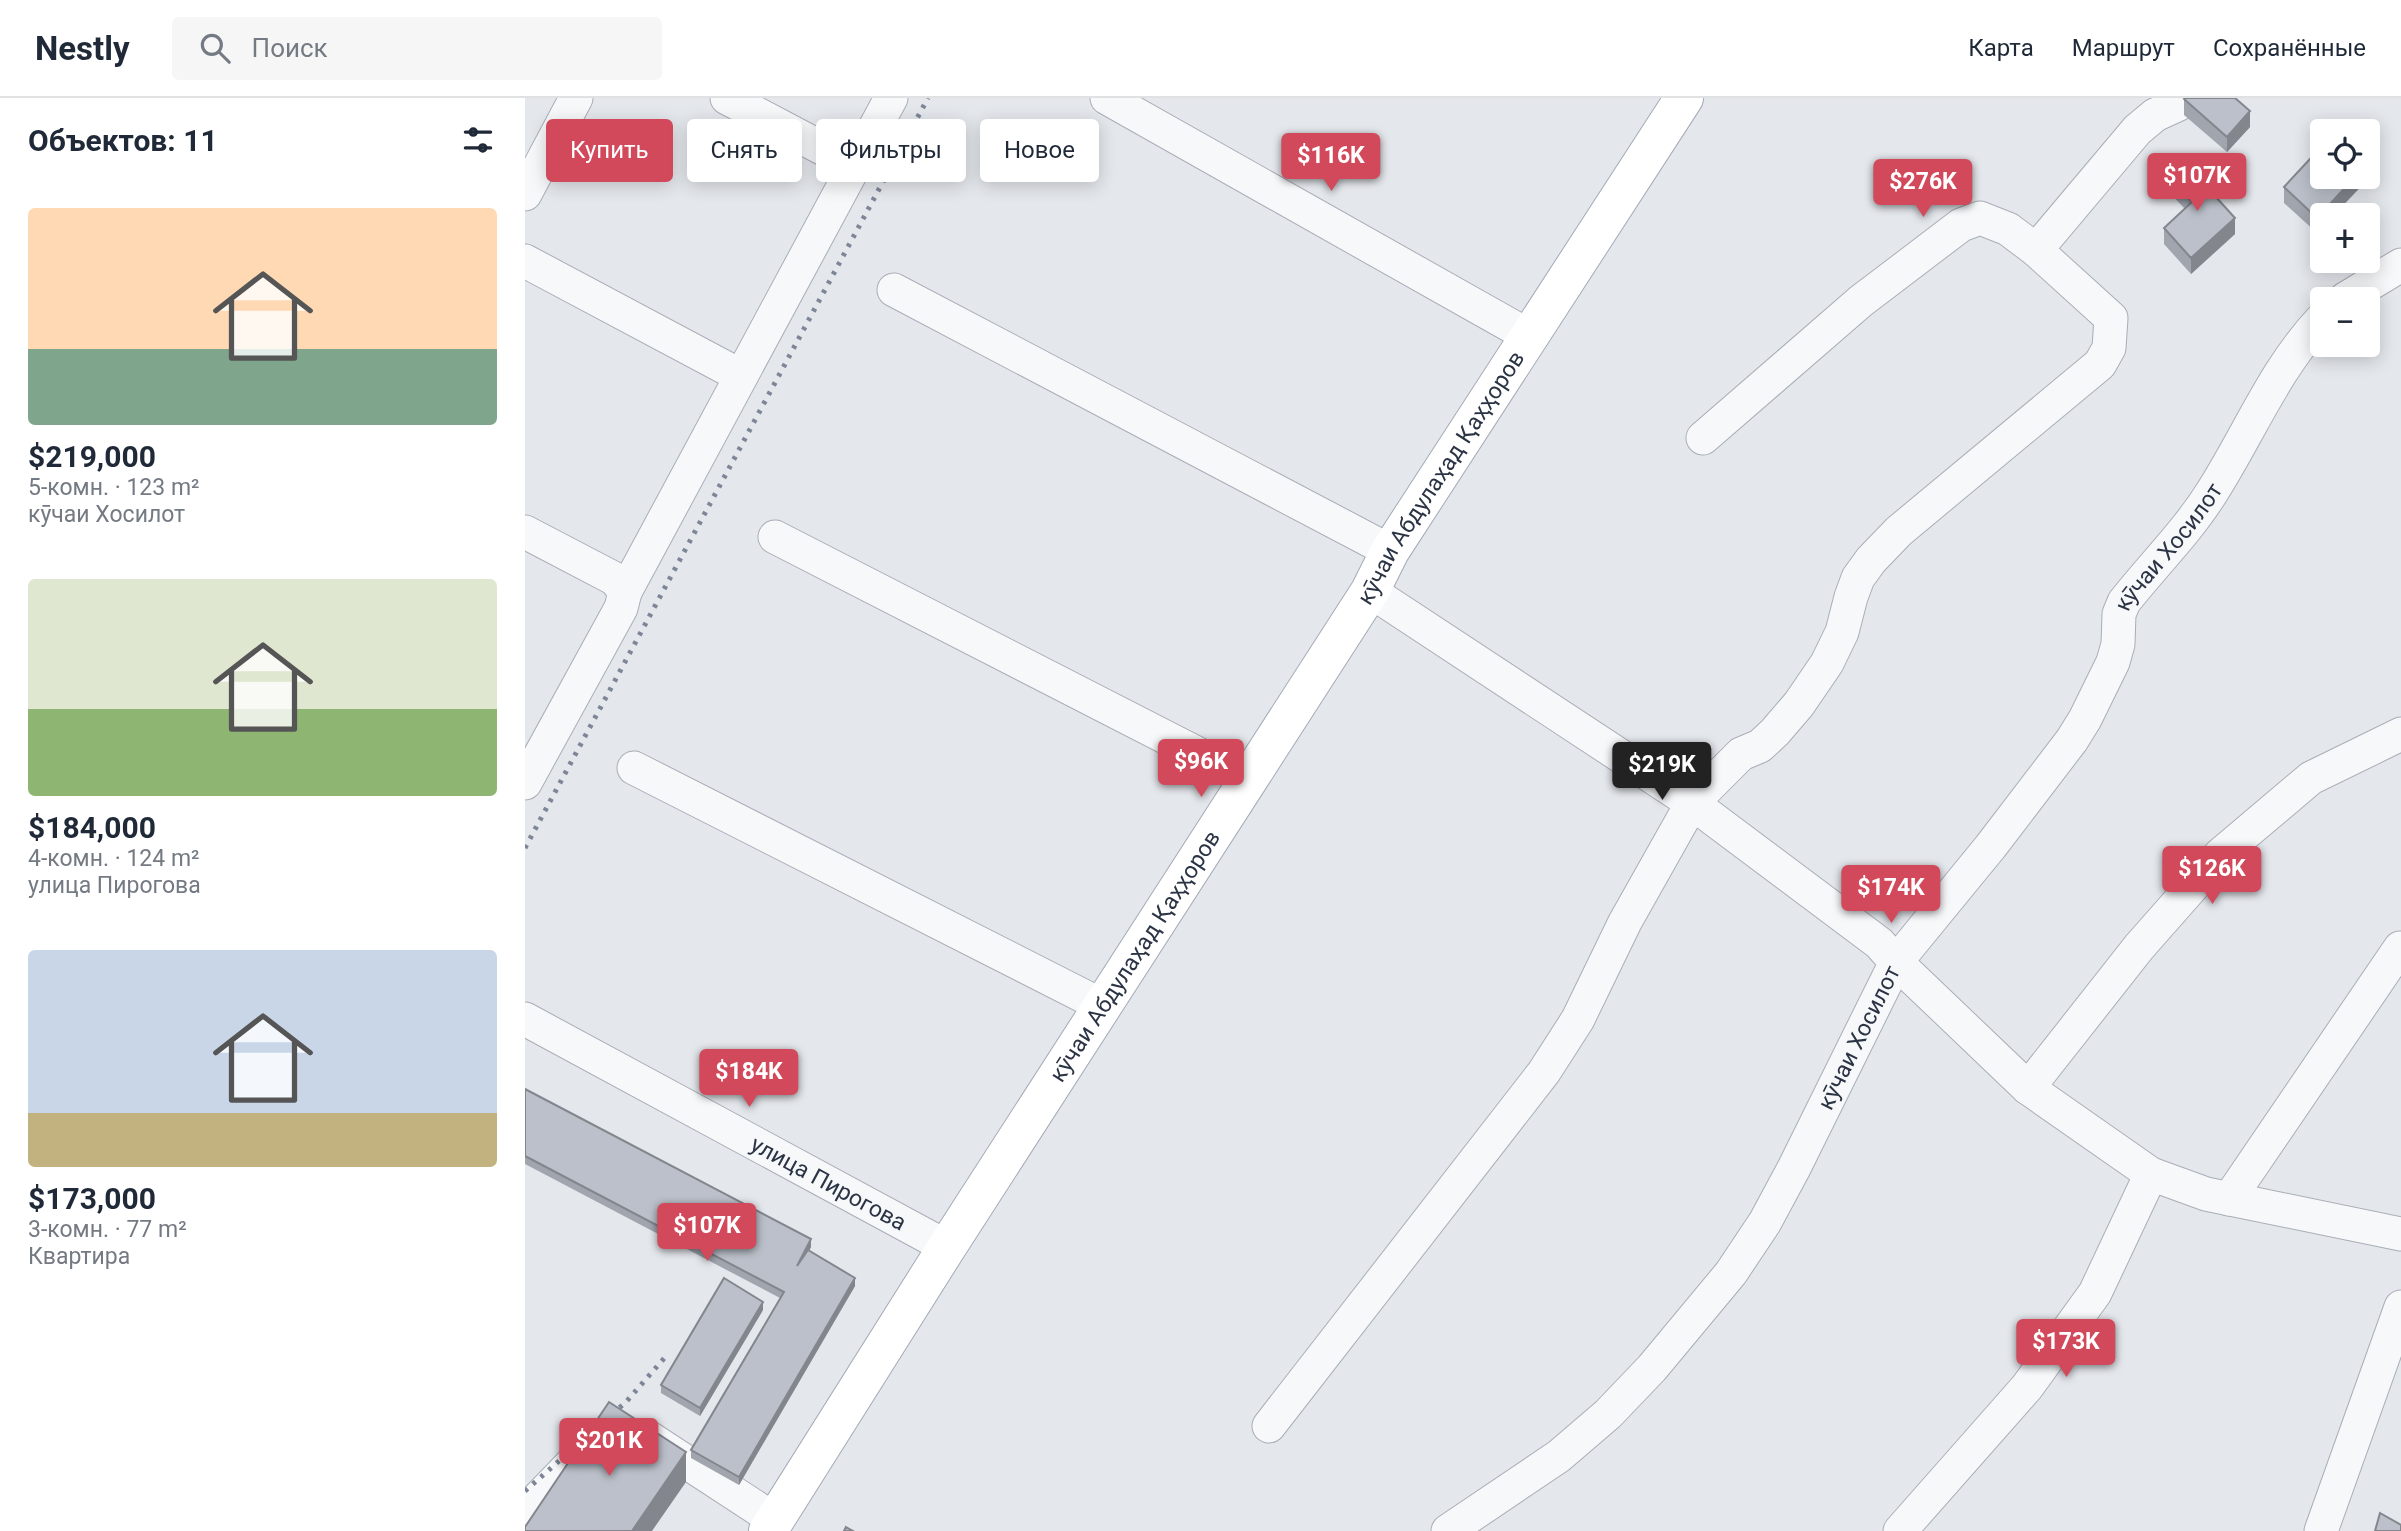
<!DOCTYPE html>
<html lang="ru">
<meta charset="utf-8">
<style>
body{margin:0;font-family:Roboto,sans-serif;background:#f6f6f7;color:#1f2937;height:100vh;display:flex;flex-direction:column;font-size:26px;white-space:nowrap}
*{box-sizing:border-box;margin:0}
p{font-size:23px;color:#747a83}
.icon{flex:none;width:38px;height:38px;fill:none;stroke:currentColor;stroke-width:2;stroke-linecap:round;stroke-linejoin:round}
.map{position:relative;flex:1;overflow:hidden}
.details{display:flex;flex-direction:column;background:#fff;width:525px}
.details>*{flex:none}
.guide{position:absolute;left:21px;top:21px;width:665px;height:63px;display:flex;gap:14px}
.fabs{position:absolute;left:1785px;top:21px;display:grid;gap:14px}
.fabs a{display:grid;place-items:center;width:70px;height:70px;border-radius:7px;background:#fff;box-shadow:0 4px 18px #0003;font-size:35px}
.price{position:absolute;translate:-50% -60px;padding:0 16px;border-radius:7px;background:#d1495b;color:#fff;font-size:23px;line-height:46px;filter:drop-shadow(0 2px 4px #0008)}
.price::after{content:'';position:absolute;left:50%;top:42px;width:21px;height:16px;margin-left:-10px;background:inherit;clip-path:polygon(0 0,100% 0,50% 100%)}
.price.selected{background:#222;color:#fff}
ul{padding:0;list-style:none}
li{display:grid;align-content:center;gap:14px;height:371px;padding:0 28px}
li span{display:grid;place-items:center;height:217px;border-radius:7px;color:#555}
li>.icon{margin-inline-start:auto}
span .icon{width:126px;height:126px;fill:#fffc;stroke-width:1}
li b{font-size:30px}
h2{display:flex;justify-content:space-between;align-items:center;height:84px;padding:0 28px;font-size:30px}
.pill{padding:0 24px;border-radius:7px;background:#fff;box-shadow:0 4px 18px #0003;font-size:24px;line-height:63px}
.pill.selected{background:#d1495b;color:#fff}
header{display:flex;align-items:center;gap:42px;box-sizing:border-box;height:98px;padding:0 35px;background:#fff;border-bottom:2px solid #e0e1e3}
header strong{font-size:33px}
nav{display:flex;gap:38px;margin-inline-start:auto;font-size:24px}
.search{width:490px;height:63px;background:#f6f6f7;display:flex;align-items:center;gap:18px;box-sizing:border-box;padding:0 24px;border-radius:7px;color:#747a83;font-size:26px}
main{display:flex;flex:1;min-height:0}
.map>svg:first-child{display:block}
</style>
<header>
<strong>Nestly</strong>
<div class="search"><svg class="icon" aria-label="search" viewBox="0 0 24 24"><circle cx="10" cy="10" r="6"/><path d="M15 15l6 6"/></svg>Поиск</div>
<nav><a>Карта</a><a>Маршрут</a><a>Сохранённые</a></nav>
</header>
<main>
<section class="details">
<h2>Объектов: 11<svg class="icon" aria-label="filters" viewBox="0 0 24 24"><path d="M4 7h16M4 17h16"/><circle cx="9" cy="7" r="2"/><circle cx="15" cy="17" r="2"/></svg></h2>
<ul>
<li><span style="background:linear-gradient(#ffd9b3 65%,#7fa58c 0)"><svg class="icon" aria-label="home" viewBox="0 0 24 24"><path d="M3 11l9-7 9 7M6 9v11h12V9"/></svg></span><div><b>$219,000</b><p>5-комн. · 123 m²</p><p>кӯчаи Хосилот</p></div></li>
<li><span style="background:linear-gradient(#dfe7d0 60%,#8fb573 0)"><svg class="icon" aria-label="home" viewBox="0 0 24 24"><path d="M3 11l9-7 9 7M6 9v11h12V9"/></svg></span><div><b>$184,000</b><p>4-комн. · 124 m²</p><p>улица Пирогова</p></div></li>
<li><span style="background:linear-gradient(#c9d6e8 75%,#c2b280 0)"><svg class="icon" aria-label="home" viewBox="0 0 24 24"><path d="M3 11l9-7 9 7M6 9v11h12V9"/></svg></span><div><b>$173,000</b><p>3-комн. · 77 m²</p><p>Квартира</p></div></li>
</ul>
</section>
<div class="map">
<svg width="1876" height="1433" viewBox="0 0 1876 1433">
<rect width="100%" height="100%" fill="#e4e7ec"/>
<g fill="none" stroke-linecap="round" stroke-linejoin="round">
<g stroke="#a9aeb7" stroke-width="35">
<g id="minor">
<polyline points="202,0 329,67"/>
<polyline points="582,0 1004,238"/>
<polyline points="0,96 51,0"/>
<polyline points="0,163 216,278"/>
<polyline points="369,192 865,453"/>
<polyline points="1820,201 1876,167"/>
<polyline points="1178,340 1336,203 1436,127 1455,120 1483,131 1511,152 1612,32 1630,17 1654,6 1659,0"/>
<polyline points="0,434 90,481 100,494 96,510 0,685"/>
<polyline points="250,439 724,682"/>
<polyline points="845,493 1167,705 1354,845 1371,864 1503,990 1626,1076 1681,1096 1876,1136"/>
<polyline points="100,494 366,0"/>
<polyline points="109,670 578,908"/>
<path id="s1" d="M0 921 422 1149"/>
<polyline points="1503,990 1614,849 1696,756 1786,680 1876,636"/>
<polyline points="1704,1101 1875,850"/>
<polyline points="744,1328 1019,974 1053,921 1100,824 1167,705 1216,656 1235,648 1250,634 1274,606 1302,565 1317,534 1326,499 1333,480 1346,462 1374,433 1575,266 1584,250 1586,220 1511,152"/>
<polyline points="123,1339 250,1422"/>
<polyline points="0,1414 62,1350"/>
<path id="s2" d="M923 1433 1034 1358 1083 1316 1127 1270 1206 1175 1240 1124 1269 1070 1371 864 1466 748 1547 642 1560 621 1588 564 1593 546 1594 516 1599 504C1628 467 1662 434 1687 394 1723 338 1750 270 1797 221"/>
<polyline points="1375,1433 1502,1289 1570,1195 1626,1076"/>
<polyline points="1796,1433 1876,1209"/>
</g>
</g>
<g stroke="#a3abb8" stroke-width="40">
<g id="major">
<path id="s3" d="M243 1433 422 1149 845 493 865 453 1159 0"/>
</g>
</g>
<use href="#minor" stroke="#f7f8fa" stroke-width="33"/>
<use href="#major" stroke="#fff" stroke-width="38"/>
<g stroke="#7d8696" stroke-width="5" stroke-dasharray="3.5 7" stroke-linecap="butt">
<polyline points="0,750 403,0"/>
<polyline points="0,1393 101,1304 142,1257"/>
</g>
</g>
<g fill="#a1a5ae">
<polygon points="1712,0 1711,1 1725,29 1702,54 1659,17 1659,1"/>
<polygon points="1847,77 1797,117 1797,130 1792,135 1759,105 1759,89"/>
<polygon points="1644,78 1710,136 1666,176 1639,146 1639,130 1660,111 1644,94"/>
<polygon points="0,991 286,1149 284,1153 330,1188 214,1387 166,1360 166,1352 255,1200 0,1066"/>
<polygon points="238,1212 175,1318 136,1295 136,1287"/>
</g>
<g fill="#83868d">
<polygon points="1725,13 1725,29 1702,54 1702,39"/>
<polygon points="1847,61 1847,77 1809,117 1797,117 1797,130 1792,135 1792,120 1830,79 1843,79 1843,66"/>
<polygon points="1710,120 1710,136 1666,176 1666,160"/>
<polygon points="286,1141 286,1149 272,1176 272,1168"/>
<polygon points="330,1180 330,1188 214,1387 214,1379"/>
<polygon points="238,1204 238,1212 175,1318 175,1310"/>
<polygon points="161,1354 161,1384 127,1433 107,1433"/>
</g>
<g fill="#bbc0ca" stroke="#83868d" stroke-width="2">
<polygon points="1660,0 1710,0 1725,13 1702,39 1659,1"/>
<polygon points="1797,48 1797,79 1830,79 1792,120 1759,89"/>
<polygon points="1843,57 1847,61 1843,66"/>
<polygon points="1659,64 1710,120 1666,160 1639,130 1667,104 1644,78"/>
<polygon points="0,991 286,1141 272,1168 283,1152 330,1180 214,1379 166,1352 259,1194 0,1058"/>
<polygon points="199,1180 238,1204 175,1310 136,1287"/>
<polygon points="84,1304 161,1354 107,1433 0,1433 0,1429"/>
<polygon points="1855,1415 1876,1427 1876,1433 1850,1433"/>
<polygon points="321,1429 328,1433 319,1433"/>
</g>
<g text-anchor="middle" stroke-width="5" stroke-linejoin="round" paint-order="stroke">
<g font-size="23" fill="#2b3445" stroke="#f4f6f9">
<text dy="8" stroke="none"><textPath href="#s3" startOffset="1250">кӯчаи Абдулаҳад Қаҳҳоров</textPath></text>
<text dy="8" stroke="none"><textPath href="#s2" startOffset="1242">кӯчаи Хосилот</textPath></text>
<text dy="8" stroke="none"><textPath href="#s3" startOffset="682">кӯчаи Абдулаҳад Қаҳҳоров</textPath></text>
<text dy="8" stroke="none"><textPath href="#s2" startOffset="654">кӯчаи Хосилот</textPath></text>
<text dy="8" stroke="none"><textPath href="#s1" startOffset="345">улица Пирогова</textPath></text>
</g>
</g>
</svg>
<div class="fabs">
<a><svg class="icon" aria-label="locate" viewBox="0 0 24 24"><circle cx="12" cy="12" r="6"/><path d="M12 2v4M12 18v4M2 12h4M18 12h4"/></svg></a>
<a>+</a>
<a>−</a>
</div>
<b class="price" style="left:806px;top:95px">$116K</b>
<b class="price" style="left:1672px;top:115px">$107K</b>
<b class="price" style="left:1398px;top:121px">$276K</b>
<b class="price" style="left:676px;top:701px">$96K</b>
<b class="price selected" style="left:1137px;top:704px">$219K</b>
<b class="price" style="left:1687px;top:808px">$126K</b>
<b class="price" style="left:1366px;top:827px">$174K</b>
<b class="price" style="left:224px;top:1011px">$184K</b>
<b class="price" style="left:182px;top:1165px">$107K</b>
<b class="price" style="left:1541px;top:1281px">$173K</b>
<b class="price" style="left:84px;top:1380px">$201K</b>
<div class="guide">
<a class="pill selected">Купить</a>
<a class="pill">Снять</a>
<a class="pill">Фильтры</a>
<a class="pill">Новое</a>
</div>
</div>
</main>
